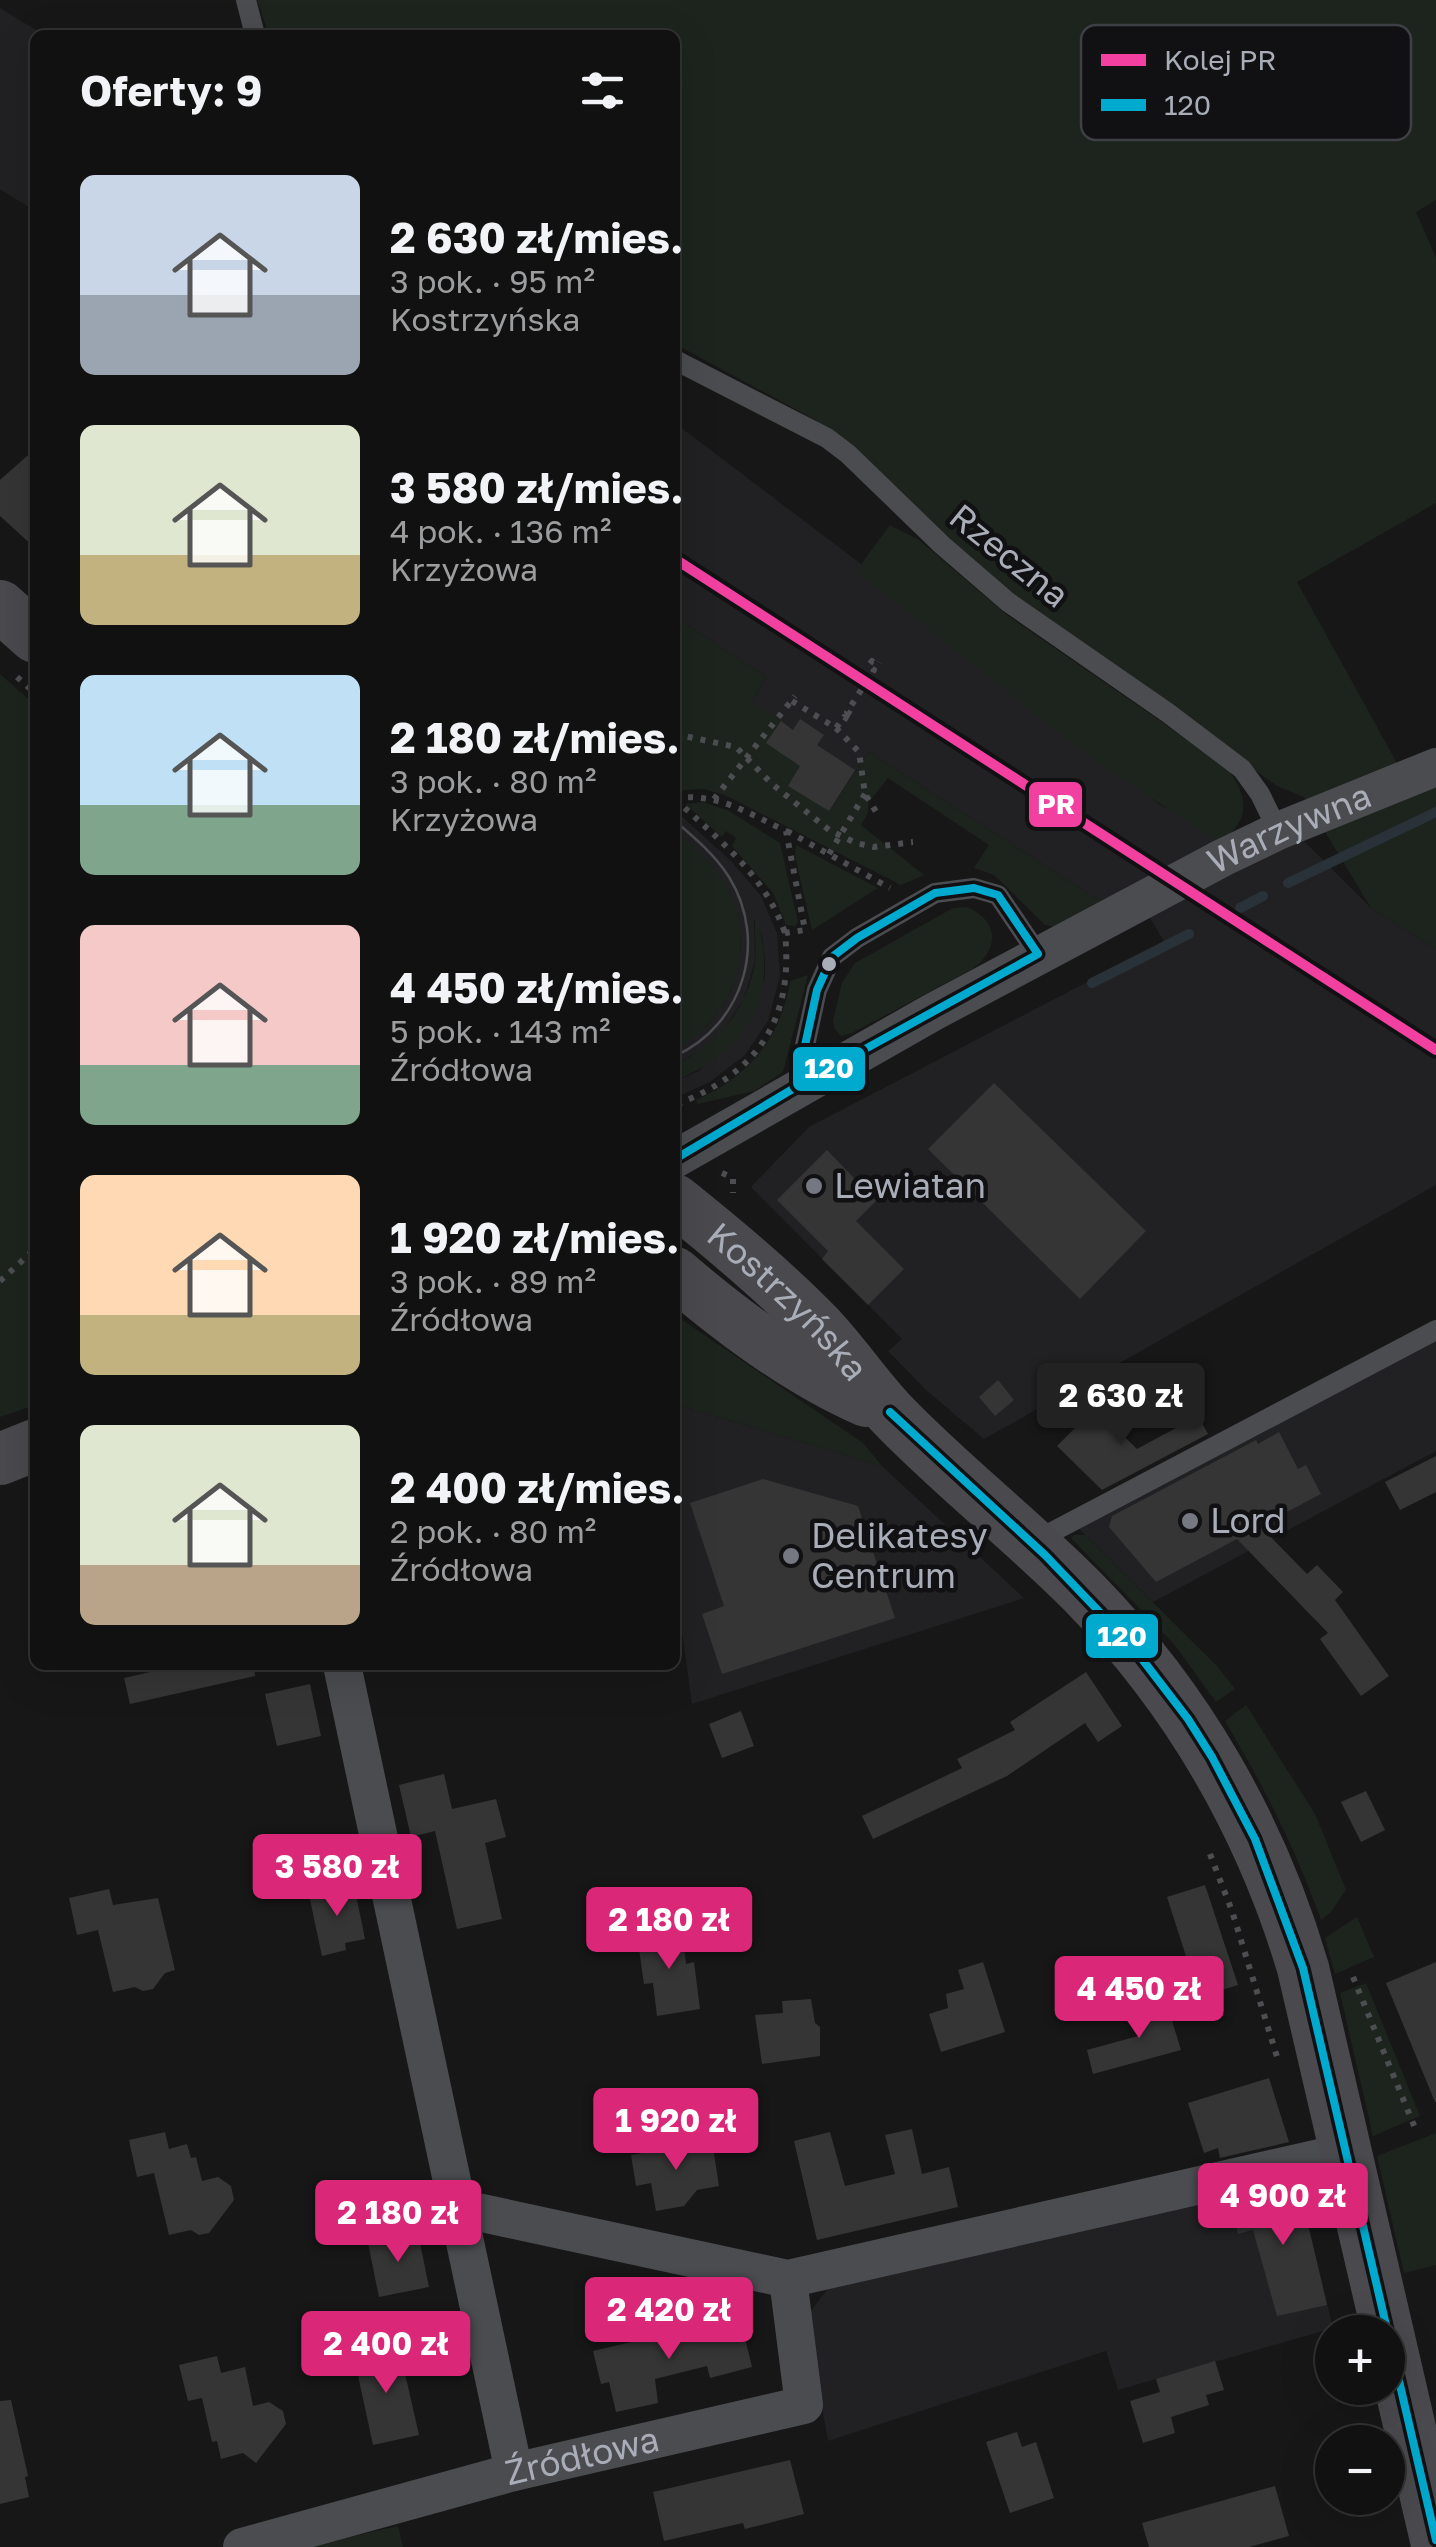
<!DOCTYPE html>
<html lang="pl">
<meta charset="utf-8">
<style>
body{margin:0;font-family:"Golos Text",sans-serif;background:#1e1f1f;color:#f1f3f6;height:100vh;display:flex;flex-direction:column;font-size:38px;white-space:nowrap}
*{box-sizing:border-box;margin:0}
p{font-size:32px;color:#9c9d9f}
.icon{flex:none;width:55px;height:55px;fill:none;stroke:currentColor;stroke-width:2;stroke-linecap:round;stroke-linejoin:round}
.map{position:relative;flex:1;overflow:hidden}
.side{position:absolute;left:30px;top:30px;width:650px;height:1640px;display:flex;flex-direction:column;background:#111;border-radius:15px;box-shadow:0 10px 40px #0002,0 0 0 2px #303131}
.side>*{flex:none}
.tools{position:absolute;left:1315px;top:2315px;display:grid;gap:20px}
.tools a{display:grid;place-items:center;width:90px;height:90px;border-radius:50%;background:#111;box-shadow:0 10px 40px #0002,0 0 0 2px #303131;font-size:50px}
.price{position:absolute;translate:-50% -85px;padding:0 22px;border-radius:10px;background:#db2777;color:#fff;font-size:32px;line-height:65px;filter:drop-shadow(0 2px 5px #0008)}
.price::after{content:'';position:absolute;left:50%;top:60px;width:30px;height:22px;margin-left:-15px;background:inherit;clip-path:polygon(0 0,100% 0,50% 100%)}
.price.on{background:#222;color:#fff}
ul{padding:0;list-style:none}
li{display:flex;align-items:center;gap:30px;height:250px;padding:0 50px}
li span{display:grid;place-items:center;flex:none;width:280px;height:200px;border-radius:15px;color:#555}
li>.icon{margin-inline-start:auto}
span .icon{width:120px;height:120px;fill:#fffc;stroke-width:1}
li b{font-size:42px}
h2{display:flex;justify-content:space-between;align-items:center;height:120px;padding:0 50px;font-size:42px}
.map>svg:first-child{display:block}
</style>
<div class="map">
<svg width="1436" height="2547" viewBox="0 0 1436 2547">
<rect width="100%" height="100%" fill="#171717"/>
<g fill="#212123">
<polygon points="0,8 44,35 35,35 35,211 0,189"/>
<polygon points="675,423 931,617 1160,805 1259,855 1298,835 1371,908 1436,949 1436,1185 984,1439 927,1391 888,1351 902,1339 751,1187 809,1127 1164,942 1148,914 1092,896 869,752 829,811 788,786 751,703 766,677 675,617"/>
<polygon points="675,810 731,861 761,896 777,933 780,976 768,1021 745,1055 710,1082 675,1098 675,1081 699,1071 765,979 765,959 762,937 754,918 755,961 744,999 721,1033 706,1047 675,1065 675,1048 707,1026 721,1008 731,990 741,948 740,928 730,893 704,858 675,831"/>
<polygon points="1436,1322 1436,1451 1153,1602 1067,1517"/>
<polygon points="675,1404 882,1466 1024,1598 692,1704 675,1581"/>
<polygon points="1296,2173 1333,2328 1118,2390 1106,2351 828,2441 806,2317 833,2282"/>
</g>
<g fill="#1d241e">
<polygon points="257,0 1436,0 1436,200 1416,212 1436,258 1436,503 1297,582 1398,765 1436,760 1436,949 1371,908 1304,797 1277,786 1047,621 977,565 852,445 810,417 675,344 675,35 269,35"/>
<path d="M890 525 919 540 1007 615 1225 766C1249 795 1252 820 1219 843L1088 756 856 571Z"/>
<polygon points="675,617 766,677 751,703 781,721 801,765 789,786 829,811 869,752 1092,896 1117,904 1064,929 1045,925 994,875 974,868 989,845 888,778 868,803 868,813 861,825 924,875 901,885 725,795 703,789 675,791"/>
<polygon points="0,674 35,705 35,1405 0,1417"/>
<polygon points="703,802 729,811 780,843 798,922 795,926 786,925 773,893 732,846 736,838 726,831 722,837 685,804"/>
<path d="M675 831C696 848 719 870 731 895 756 951 731 1022 675 1048Z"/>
<polygon points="796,845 878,888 812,930 795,856"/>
<path d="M967 907C999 921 1000 949 972 969L852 1033 841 1036 835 1029 833 1021 842 983 855 963 953 908Z"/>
<path d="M756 917C781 995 748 1050 675 1081V1065C716 1044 747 1011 755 963 757 948 753 929 756 917Z"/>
<path d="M808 975 783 1072 754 1091 698 1104 696 1100C748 1076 781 1039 790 981Z"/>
<polygon points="675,1315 863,1443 882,1466 675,1404"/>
<polygon points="1074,1535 1085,1535 1217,1666 1235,1689 1216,1702 1174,1644 1071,1538"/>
<path d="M1246 1705 1315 1814 1346 1890 1330 1913 1321 1920C1296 1849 1263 1785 1225 1721Z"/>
<polygon points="1357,1917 1374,1957 1335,1974 1325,1938"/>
<polygon points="1366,1983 1420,2116 1373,2136 1340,1993"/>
<polygon points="1436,2133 1436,2265 1404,2273 1377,2156"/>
<polygon points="398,2526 403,2547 306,2547"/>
</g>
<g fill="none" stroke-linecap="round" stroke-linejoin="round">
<g stroke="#2a3239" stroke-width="10">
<polyline points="1288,883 1436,812"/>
<polyline points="1240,908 1263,896"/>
<polyline points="1092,983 1189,934"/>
</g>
</g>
<g fill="#353536">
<polygon points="35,449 35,548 0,516 0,480"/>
<polygon points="800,719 824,735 817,745 855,770 829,811 788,786 800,766 766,743 781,721 793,730"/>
<polygon points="994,1083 1146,1231 1080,1299 928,1149"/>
<polygon points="827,1150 876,1201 856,1221 904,1269 868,1305 822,1259 828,1251 777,1200"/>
<polygon points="998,1380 1014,1400 995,1416 979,1397"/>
<polygon points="1095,1408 1137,1449 1198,1416 1208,1434 1102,1490 1057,1446"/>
<polygon points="1279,1432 1298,1469 1306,1465 1321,1494 1260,1526 1307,1574 1317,1565 1343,1592 1335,1600 1389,1676 1361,1696 1320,1639 1328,1633 1237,1539 1156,1582 1109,1527 1112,1516 1256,1440 1258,1444"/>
<polygon points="1436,1456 1436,1492 1400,1510 1385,1482"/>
<polygon points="763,1479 858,1506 895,1618 722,1674 702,1614 724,1606 690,1503"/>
<polygon points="181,1665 254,1665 255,1676 130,1704 124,1678"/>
<polygon points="1086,1672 1122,1726 1098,1742 1085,1723 1007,1776 873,1839 862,1816 962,1768 957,1759 1015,1730 1010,1722"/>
<polygon points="310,1684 321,1736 277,1746 265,1694"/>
<polygon points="741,1711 754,1746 722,1758 709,1724"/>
<polygon points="444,1774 452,1809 496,1799 506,1837 485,1843 502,1919 457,1929 435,1831 411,1837 399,1785"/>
<polygon points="1366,1791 1385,1830 1361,1842 1341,1802"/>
<polygon points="354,1885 365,1939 345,1943 346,1950 322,1956 309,1895"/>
<polygon points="1205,1885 1238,1985 1199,1997 1167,1897"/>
<polygon points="109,1889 113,1905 158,1898 175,1970 165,1973 153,1989 143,1991 135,1987 113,1992 98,1930 77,1935 69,1898"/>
<polygon points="682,1929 686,1964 694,1962 700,2009 657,2016 653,1983 644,1984 637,1935"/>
<polygon points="983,1962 1005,2032 941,2052 929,2014 948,2008 946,1994 964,1989 958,1970"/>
<polygon points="1436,1962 1436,2102 1435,2102 1386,1983"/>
<polygon points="811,1999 815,2023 820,2027 820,2056 762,2064 755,2015 783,2013 782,2001"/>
<polygon points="1166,2001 1181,2050 1093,2074 1087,2050 1138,2036 1132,2010"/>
<polygon points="1269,2078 1289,2142 1220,2158 1218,2148 1204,2153 1188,2103"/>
<polygon points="912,2129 922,2174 949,2167 958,2207 817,2240 794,2141 830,2132 845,2186 895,2174 885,2135"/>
<polygon points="165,2132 169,2149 187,2144 191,2158 196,2157 202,2181 218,2177 231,2186 234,2200 209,2233 199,2235 191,2230 169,2235 154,2173 137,2177 129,2140"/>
<polygon points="712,2141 719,2186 697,2190 684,2206 656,2211 651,2183 636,2186 631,2155"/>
<polygon points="1299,2186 1327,2305 1277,2316 1253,2230 1238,2234 1230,2201"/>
<polygon points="418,2233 429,2287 379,2297 368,2243"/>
<polygon points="741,2322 752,2367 710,2378 707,2366 655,2379 658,2403 616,2412 609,2382 601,2384 593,2351 687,2329 688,2335"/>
<polygon points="399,2347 419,2435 373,2445 354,2357"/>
<polygon points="217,2356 221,2373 245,2367 253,2406 269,2402 283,2411 286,2424 256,2463 243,2453 221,2459 217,2441 212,2442 202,2398 188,2401 179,2365"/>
<polygon points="1215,2361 1224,2390 1206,2395 1209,2405 1171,2417 1175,2433 1143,2443 1130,2401 1160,2392 1156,2379"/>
<polygon points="11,2400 28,2476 25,2477 29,2497 0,2504 0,2401"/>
<polygon points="1017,2432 1022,2447 1036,2442 1054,2498 1010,2513 986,2442"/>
<polygon points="790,2460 804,2514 745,2529 743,2523 664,2541 653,2492"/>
<polygon points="1275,2486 1289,2536 1249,2547 1149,2547 1142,2523"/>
</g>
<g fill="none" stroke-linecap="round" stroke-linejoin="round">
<g stroke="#4d4e52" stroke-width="6" stroke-dasharray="5 8" stroke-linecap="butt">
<polyline points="17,677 35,693"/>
<polyline points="792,701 836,728 844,717 849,720 852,715 847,712 874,670 868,666 872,661 877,665 879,662"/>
<polyline points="836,728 859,752 865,794 878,815"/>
<polyline points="675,734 736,747 772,784 829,830 856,843 874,847 913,842"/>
<path d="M675 798C718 793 748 813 786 831L805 930 785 933C794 1022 756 1074 675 1105"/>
<path d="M675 799C719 840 765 875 785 933"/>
<polyline points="714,799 795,696"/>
<polyline points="787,831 890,888"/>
<polyline points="829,854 865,794"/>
<polyline points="722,1173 733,1178 733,1193"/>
<polyline points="0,1281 35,1249"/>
<polyline points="1210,1854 1232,1911 1278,2060"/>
<polyline points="1353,1977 1415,2128"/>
</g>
<g stroke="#4b4c50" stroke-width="20">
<polyline points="246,0 255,35"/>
<polyline points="675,360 827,438 848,454 942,545 1008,602 1168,713 1242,769 1260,794 1278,831"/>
<polyline points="796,1087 817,990 832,957 857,938 935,893 974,888 998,895 1038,954"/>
<polyline points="1035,1541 1436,1330"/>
</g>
<g stroke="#4b4c50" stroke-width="38">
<path id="s1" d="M675 1159 933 1012 1222 858 1278 831 1436 767"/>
<polyline points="342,1665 514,2472"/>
<polyline points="459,2208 788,2279 1346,2152"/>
<path id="s2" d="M242 2547 514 2472 804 2405 788 2279"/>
</g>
<g stroke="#4a4a4e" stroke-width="52">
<polyline points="0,606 35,637"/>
<path id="s3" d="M675 1200C724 1239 773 1280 817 1325 843 1352 864 1384 890 1412 951 1476 1022 1530 1084 1593 1187 1698 1261 1826 1303 1968L1436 2540"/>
<path d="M675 1273C732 1322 797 1371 866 1401"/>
<polyline points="0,1459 35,1445"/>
</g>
<path stroke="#4b4c4f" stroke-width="2.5" d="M675 821C695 838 715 855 729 877 769 942 743 1025 675 1056"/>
<g stroke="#111113" stroke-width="15">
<g id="bus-1">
<polygon points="974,888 998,895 1038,954 796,1087 817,990 832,957 857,938 935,893"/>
<polyline points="675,1159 796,1087"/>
<polyline points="890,1412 1045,1555 1132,1646 1188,1719 1212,1757 1255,1839 1303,1968 1436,2540"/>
</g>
</g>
<use href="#bus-1" stroke="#00a9ce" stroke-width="8"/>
<g stroke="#111113" stroke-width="18">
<polyline id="rail-1" points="675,559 1436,1050"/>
</g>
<use href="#rail-1" stroke="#f240a1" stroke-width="10"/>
</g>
<circle fill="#a8adb8" stroke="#111113" stroke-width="4" cx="829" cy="964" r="9"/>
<g fill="#757880" stroke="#111113" stroke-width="4">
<circle cx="814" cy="1186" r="10"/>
<circle cx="1190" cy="1521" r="10"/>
<circle cx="791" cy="1556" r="10"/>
</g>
<g text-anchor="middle" stroke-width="9" stroke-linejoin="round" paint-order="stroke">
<g font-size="35" fill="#a8adb8" stroke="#111113">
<text transform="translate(1009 556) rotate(39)" y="12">Rzeczna</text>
<text dy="12" stroke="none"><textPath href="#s1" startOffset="698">Warzywna</textPath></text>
<text dy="12" stroke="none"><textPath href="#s3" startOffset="152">Kostrzyńska</textPath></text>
<text dy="12" stroke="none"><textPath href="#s2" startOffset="352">Źródłowa</textPath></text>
</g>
<g font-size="35" fill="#a8adb8" stroke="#111113" text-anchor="start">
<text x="834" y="1198">Lewiatan</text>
<text x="1210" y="1533">Lord</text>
<text x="811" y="1548">Delikatesy<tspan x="811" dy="40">Centrum</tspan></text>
</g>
</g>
<rect x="1081" y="25" width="330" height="115" rx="15" fill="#111113" stroke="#3e4045" stroke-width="2.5"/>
<rect x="1101" y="54" width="45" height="12" fill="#f240a1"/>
<rect x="1101" y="99" width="45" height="12" fill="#00a9ce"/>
<g font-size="28" fill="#a8adb8">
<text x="1164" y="70">Kolej PR</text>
<text x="1164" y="115">120</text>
</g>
<g stroke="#111113" stroke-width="4">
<rect x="1027" y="780" width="57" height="49" rx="10" fill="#f240a1"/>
<rect x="791" y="1045" width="76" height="48" rx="10" fill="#00a9ce"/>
<rect x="1084" y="1612" width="76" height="48" rx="10" fill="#00a9ce"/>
</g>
<g font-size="28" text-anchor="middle" font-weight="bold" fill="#fff">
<text x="1056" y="814">PR</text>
<text x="829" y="1078">120</text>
<text x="1122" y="1646">120</text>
</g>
</svg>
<div class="tools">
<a>+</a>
<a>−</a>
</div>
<b class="price on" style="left:1121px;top:1448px">2 630 zł</b>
<b class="price" style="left:337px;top:1919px">3 580 zł</b>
<b class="price" style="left:669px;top:1972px">2 180 zł</b>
<b class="price" style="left:1139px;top:2041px">4 450 zł</b>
<b class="price" style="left:676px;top:2173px">1 920 zł</b>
<b class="price" style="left:1283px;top:2248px">4 900 zł</b>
<b class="price" style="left:398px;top:2265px">2 180 zł</b>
<b class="price" style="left:669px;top:2362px">2 420 zł</b>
<b class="price" style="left:386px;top:2396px">2 400 zł</b>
<section class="side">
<h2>Oferty: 9<svg class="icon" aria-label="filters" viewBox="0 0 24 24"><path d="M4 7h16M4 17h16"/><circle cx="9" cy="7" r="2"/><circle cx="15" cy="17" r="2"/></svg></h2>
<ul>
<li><span style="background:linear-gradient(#c9d6e8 60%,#9aa5b1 0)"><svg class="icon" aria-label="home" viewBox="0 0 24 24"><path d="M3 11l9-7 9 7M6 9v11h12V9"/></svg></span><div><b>2 630 zł/mies.</b><p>3 pok. · 95 m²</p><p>Kostrzyńska</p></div></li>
<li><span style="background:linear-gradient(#dfe7d0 65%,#c2b280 0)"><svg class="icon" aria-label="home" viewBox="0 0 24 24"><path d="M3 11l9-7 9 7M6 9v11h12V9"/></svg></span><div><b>3 580 zł/mies.</b><p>4 pok. · 136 m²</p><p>Krzyżowa</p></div></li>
<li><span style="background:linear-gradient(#bfe0f5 65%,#7fa58c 0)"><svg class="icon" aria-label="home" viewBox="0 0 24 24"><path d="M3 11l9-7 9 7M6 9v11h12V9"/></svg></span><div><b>2 180 zł/mies.</b><p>3 pok. · 80 m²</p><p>Krzyżowa</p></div></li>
<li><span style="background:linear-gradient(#f6c9c9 70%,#7fa58c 0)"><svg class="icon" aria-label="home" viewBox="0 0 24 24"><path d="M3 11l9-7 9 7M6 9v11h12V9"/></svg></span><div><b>4 450 zł/mies.</b><p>5 pok. · 143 m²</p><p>Źródłowa</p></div></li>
<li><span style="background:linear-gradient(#ffd9b3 70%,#c2b280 0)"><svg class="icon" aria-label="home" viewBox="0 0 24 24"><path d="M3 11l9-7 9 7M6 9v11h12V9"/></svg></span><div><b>1 920 zł/mies.</b><p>3 pok. · 89 m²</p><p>Źródłowa</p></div></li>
<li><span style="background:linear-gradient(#dfe7d0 70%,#b9a48a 0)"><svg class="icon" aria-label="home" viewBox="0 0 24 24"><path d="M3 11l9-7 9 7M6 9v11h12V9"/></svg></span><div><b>2 400 zł/mies.</b><p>2 pok. · 80 m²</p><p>Źródłowa</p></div></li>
</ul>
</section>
</div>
